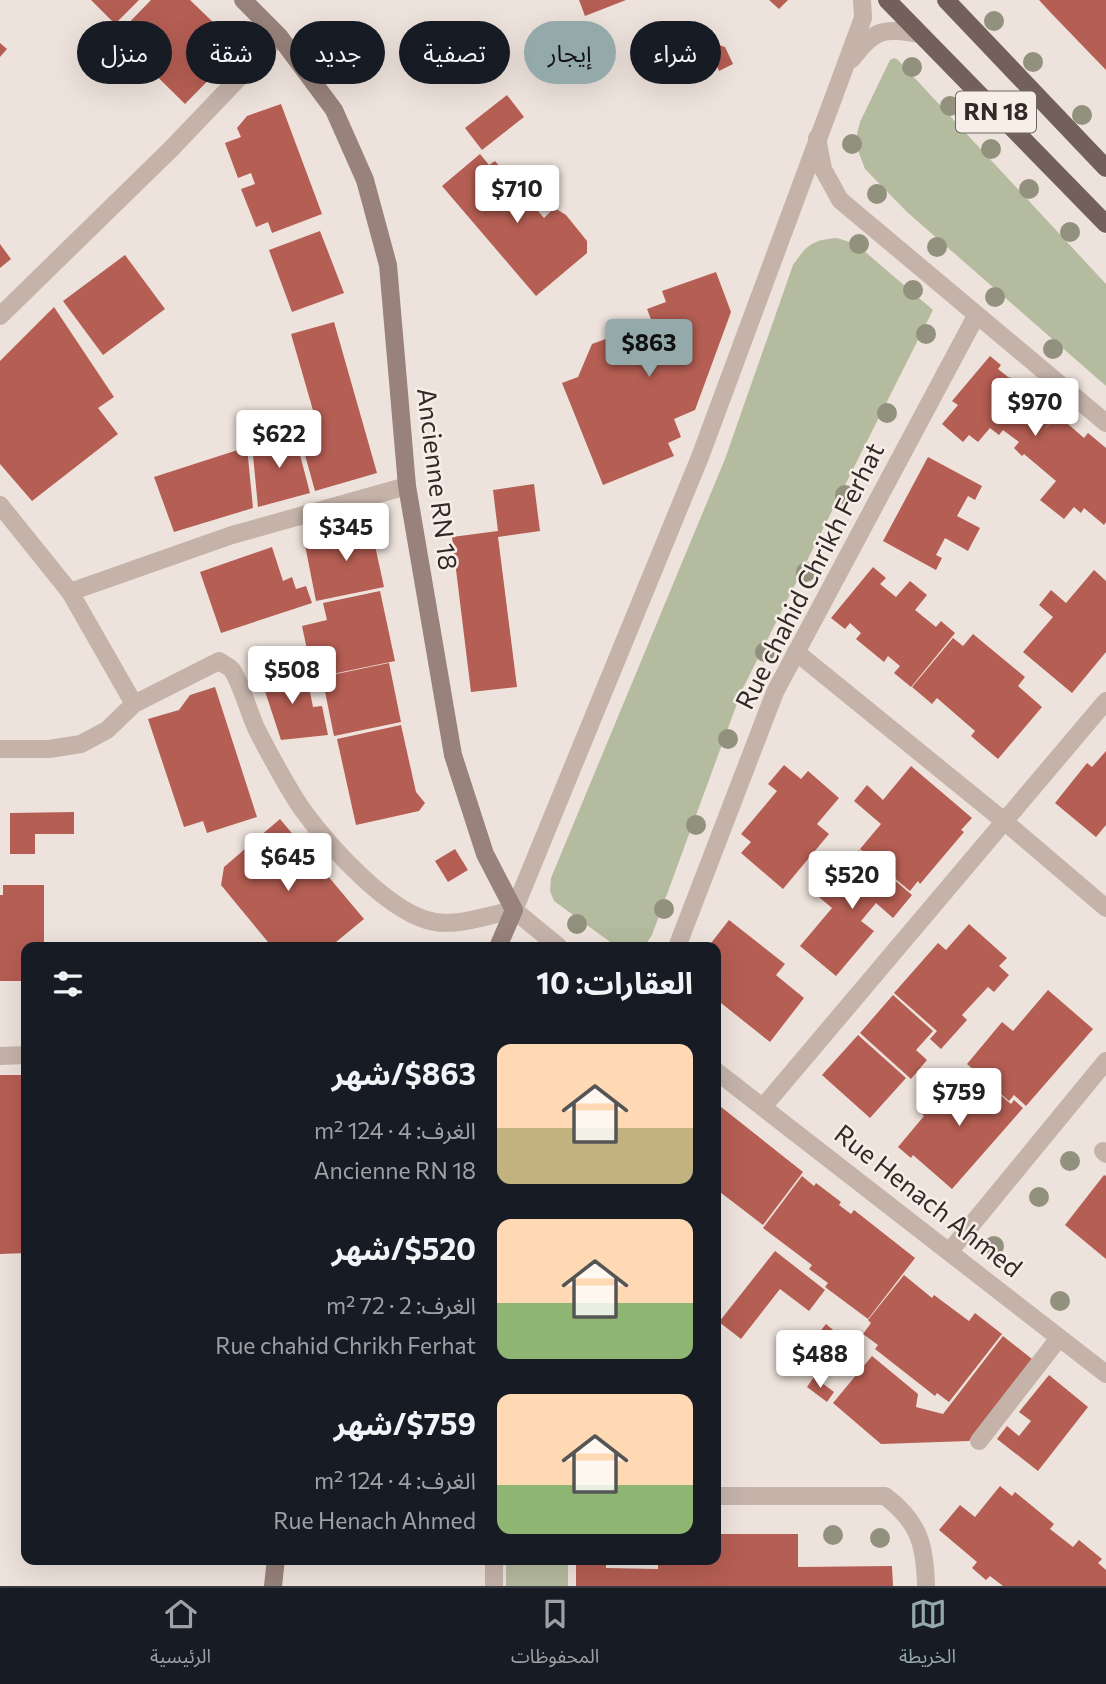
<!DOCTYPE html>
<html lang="ar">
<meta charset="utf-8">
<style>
body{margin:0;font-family:Commissioner,"Noto Sans Arabic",sans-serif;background:#20242c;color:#f1f3f6;direction:rtl;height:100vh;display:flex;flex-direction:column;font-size:26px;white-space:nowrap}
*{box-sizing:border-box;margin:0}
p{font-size:23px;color:#9ea1a6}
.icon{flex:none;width:38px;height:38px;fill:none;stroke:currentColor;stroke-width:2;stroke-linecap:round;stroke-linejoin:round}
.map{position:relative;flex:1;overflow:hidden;direction:ltr}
.drawer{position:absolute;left:21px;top:942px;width:700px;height:623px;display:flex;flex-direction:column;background:#171b24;border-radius:14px;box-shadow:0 7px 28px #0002;direction:rtl}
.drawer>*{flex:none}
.guide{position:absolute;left:21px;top:21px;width:700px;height:63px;direction:rtl;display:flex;gap:14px}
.price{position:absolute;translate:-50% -60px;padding:0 16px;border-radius:7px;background:#fff;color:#222;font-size:23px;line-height:46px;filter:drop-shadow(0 2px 4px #0008)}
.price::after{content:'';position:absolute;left:50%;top:42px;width:21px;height:16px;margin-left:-10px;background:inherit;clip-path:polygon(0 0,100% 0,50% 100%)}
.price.on{background:#94a9aa;color:#111}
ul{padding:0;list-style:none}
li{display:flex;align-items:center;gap:21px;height:175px;padding:0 28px}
li span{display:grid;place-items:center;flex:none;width:196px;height:140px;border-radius:14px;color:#555}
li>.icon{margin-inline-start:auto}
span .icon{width:84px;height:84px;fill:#fffc;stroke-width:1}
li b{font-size:30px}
h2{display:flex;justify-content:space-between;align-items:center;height:84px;padding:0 28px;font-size:30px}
.tag{padding:0 24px;border-radius:32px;background:#171b24;box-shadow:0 7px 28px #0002;font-size:24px;line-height:63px}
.tag.on{background:#94a9aa;color:#111}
.dock{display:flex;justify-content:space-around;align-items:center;height:98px;border-top:2px solid #363941;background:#171b24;font-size:19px;color:#9ea1a6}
.dock a{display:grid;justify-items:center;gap:4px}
.dock .on{color:#94a9aa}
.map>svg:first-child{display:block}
</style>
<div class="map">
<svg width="1106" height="1586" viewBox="0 0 1106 1586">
<rect width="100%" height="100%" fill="#eee3dc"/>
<g fill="#b5bb9e">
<polygon points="894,58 898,60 1106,284 1106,386 907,212 865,169 859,153 857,134 860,122 890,60"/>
<path d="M837 238 856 244 933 310 742 690 652 935 644 947H617L554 901 550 891 551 878 725 459 793 265C807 245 812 240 837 238Z"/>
<rect x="506" y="1559" width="62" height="27"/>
</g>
<g fill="#b55e53">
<polygon points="91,0 139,0 115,24"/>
<polygon points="151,0 190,0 240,48 185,104 116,36"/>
<polygon points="579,0 626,0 585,16"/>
<polygon points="769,0 788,0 779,9"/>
<polygon points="1039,0 1106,0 1106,70 1051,13"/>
<polygon points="704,40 725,47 733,64 719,71 713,58 697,66 688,48"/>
<polygon points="0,43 7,49 0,57"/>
<polygon points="507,95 524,117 482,150 465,128"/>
<polygon points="281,104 322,214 272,233 268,222 256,227 241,189 255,184 251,173 238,178 225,143 241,137 237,128 247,116"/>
<polygon points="480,154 489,165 495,161 544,218 551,211 558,210 566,215 587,241 587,253 536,296 442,186"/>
<polygon points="320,231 344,293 292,312 269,250"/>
<polygon points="0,244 11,259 0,268"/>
<polygon points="125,255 165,309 103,355 63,301"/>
<polygon points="716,272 731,312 695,410 674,419 681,437 668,443 674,456 603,485 562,383 578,377 592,344 652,322 647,309 666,302 662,291"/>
<polygon points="54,307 114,397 98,408 118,434 32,501 0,464 0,361"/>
<polygon points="334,322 377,473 315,491 302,444 321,438 291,334"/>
<polygon points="990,356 1001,365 998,369 1008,377 1027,382 1036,398 1045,406 1049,402 1059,411 1042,433 1060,411 1071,420 1068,424 1084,438 1088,433 1106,448 1106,522 1104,525 1084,508 1081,513 1074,507 1064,519 1040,500 1056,481 1024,454 1022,456 1014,448 1019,442 1003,430 999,435 990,428 978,442 969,435 963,442 942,424 958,405 952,401"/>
<polygon points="294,432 310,493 258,507 252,445"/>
<polygon points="247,447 253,508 174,532 154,477"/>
<polygon points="928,457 982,486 975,500 968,496 957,516 980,528 968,551 945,538 936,555 942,558 936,570 883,541"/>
<polygon points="534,484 540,531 498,537 517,687 471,692 452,537 498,531 493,490"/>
<polygon points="379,520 383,539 374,541 384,587 316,601 305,545 347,536 346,527"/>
<polygon points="272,547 283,581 292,577 296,589 306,586 312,603 221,633 200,572"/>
<polygon points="873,567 886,578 880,584 896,597 910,581 927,595 915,610 936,627 941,621 955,633 911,687 894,673 900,666 888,656 884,662 856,639 861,633 850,623 845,629 831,618"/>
<polygon points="1094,570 1106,581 1106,652 1072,693 1023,652 1053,617 1039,605 1051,590 1066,603"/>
<polygon points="380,591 395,661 313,678 302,626 327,620 323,603"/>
<polygon points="973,634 1025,677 1018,686 1042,707 998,759 971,736 975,731 937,698 932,704 912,687 953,638 963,646"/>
<polygon points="389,663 401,722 334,736 322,677"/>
<polygon points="292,667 296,690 309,687 313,707 322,706 328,735 281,740 259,673"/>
<polygon points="215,687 257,817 207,833 203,821 184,827 148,719 179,710 190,695"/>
<polygon points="401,725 416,792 425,803 419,811 356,825 337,739"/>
<polygon points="1106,751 1106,825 1096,837 1055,803 1087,763 1092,767"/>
<polygon points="784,765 801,779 808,771 839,798 817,824 829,834 783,889 741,853 751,842 741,834 777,791 768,784"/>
<polygon points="911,766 972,818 961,830 964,832 920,884 918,881 910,891 860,849 881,824 854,801 867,785 883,800"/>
<polygon points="74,812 74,834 35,834 35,854 10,854 10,813"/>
<polygon points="280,819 364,919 330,947 272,947 221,885 224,867"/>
<polygon points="455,849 468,870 448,882 435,861"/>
<polygon points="859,850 912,895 893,918 876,903 861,921 874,931 836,976 800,946 832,908 819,897"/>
<polygon points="3,885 44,885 44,947 26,947 26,981 0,981 0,895 3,895"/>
<polygon points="729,920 785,964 776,975 804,998 770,1042 716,999 716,993 719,989 716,986 716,947 708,947"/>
<polygon points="969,924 1007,958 999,966 1009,975 994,992 988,987 962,1015 967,1020 941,1049 930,1039 937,1031 894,993 938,943 946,950"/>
<polygon points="1048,990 1093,1029 1026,1106 1014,1095 1009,1101 967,1064 1002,1022 1013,1031"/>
<polygon points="893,995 933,1031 916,1050 927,1060 911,1079 860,1033"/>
<polygon points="21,1007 26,1007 26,1029 21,1030"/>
<polygon points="858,1035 906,1078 870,1118 822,1075"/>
<polygon points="971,1070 1011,1104 1014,1100 1023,1108 952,1189 913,1155 911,1158 898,1147 924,1116 920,1112 939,1090 943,1094 950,1086 954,1090"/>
<polygon points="0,1075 26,1075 26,1253 0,1254"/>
<polygon points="716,1103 803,1172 763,1225 716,1189"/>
<polygon points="1104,1175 1106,1176 1106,1259 1065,1225"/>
<polygon points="802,1176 814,1186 816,1183 841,1202 839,1205 851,1214 854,1210 915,1258 868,1319 825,1287 828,1283 809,1269 812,1265 763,1228"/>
<polygon points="775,1251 825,1290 809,1311 780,1289 741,1339 719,1322"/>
<polygon points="904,1275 932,1298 934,1295 969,1321 975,1313 1002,1334 949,1402 937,1393 935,1396 875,1349 878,1345 863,1334 871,1323 868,1320"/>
<polygon points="826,1324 858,1351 838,1374 807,1348"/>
<polygon points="1003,1336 1032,1359 969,1441 881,1444 833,1403 872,1356 918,1394 916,1407 943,1414"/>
<polygon points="1049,1375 1088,1407 1038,1471 997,1439 1007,1426 1019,1436 1031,1421 1019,1412"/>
<polygon points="814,1377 834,1392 827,1402 807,1387"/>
<polygon points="1000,1486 1012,1496 1015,1492 1054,1524 1050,1529 1073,1547 1079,1540 1102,1559 1098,1563 1106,1570 1106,1586 1003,1586 990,1576 986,1580 972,1568 977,1562 939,1530 960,1505 975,1517"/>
<polygon points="716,1534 798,1534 798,1567 892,1566 893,1586 576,1586 576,1559 606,1559 606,1568 658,1569 658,1559 716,1559"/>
<polygon points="386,1559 454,1559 454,1562 387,1563"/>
</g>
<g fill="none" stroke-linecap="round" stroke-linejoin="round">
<g stroke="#c5b3aa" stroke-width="18">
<polyline points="1103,1151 1106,1154"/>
<polyline points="979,1441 1059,1338"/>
<path d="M716 1496H885C919 1522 925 1544 926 1586"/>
<polyline points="494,1586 494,1559"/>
</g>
<g stroke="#c5b3aa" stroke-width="18">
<path d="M852 59C875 28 884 28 920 34"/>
<polyline points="817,138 823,169 840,200 1106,423"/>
<polyline points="0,316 171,149 279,36"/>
<polyline points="0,505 70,592 134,704"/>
<polyline points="70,592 232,535 407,486"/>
<polyline points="796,652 1004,821 1106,908"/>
<path d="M0 749H49L81 744 107 730 134 704 219 661C223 664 230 667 232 670 241 682 249 714 257 730 271 757 285 784 302 809 328 845 390 915 435 922 460 926 489 915 514 910"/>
<polyline points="514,910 700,457 863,18 862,0"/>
<polyline points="514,910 559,947"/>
<polyline points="677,947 775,692 976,316"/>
<polyline points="0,1056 26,1055"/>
<polyline points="716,1071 1106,1374"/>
<polyline points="763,1107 1106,701"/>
<polyline points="950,1251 1106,1061"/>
</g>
<g stroke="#98827b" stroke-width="18">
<polyline points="243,0 279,36 334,110 365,180 388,265 407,486 453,755 485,854 514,910 498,947"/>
<polyline points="273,1586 276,1559"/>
</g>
<g stroke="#73605b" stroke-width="18">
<polyline points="887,0 1106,224"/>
<polyline points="946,0 1106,168"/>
</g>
</g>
<g fill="#92917d">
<circle cx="994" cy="21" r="10"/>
<circle cx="1033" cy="62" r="10"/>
<circle cx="912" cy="67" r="10"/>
<circle cx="950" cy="106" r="10"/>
<circle cx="1082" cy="115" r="10"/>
<circle cx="852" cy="144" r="10"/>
<circle cx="991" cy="149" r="10"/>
<circle cx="1029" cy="189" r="10"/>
<circle cx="877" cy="194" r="10"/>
<circle cx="1070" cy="232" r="10"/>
<circle cx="859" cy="244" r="10"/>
<circle cx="937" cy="247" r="10"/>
<circle cx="913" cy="290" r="10"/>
<circle cx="995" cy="297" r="10"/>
<circle cx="926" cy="334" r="10"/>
<circle cx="1053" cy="349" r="10"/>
<circle cx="887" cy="413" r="10"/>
<circle cx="845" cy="495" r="10"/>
<circle cx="806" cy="572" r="10"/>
<circle cx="765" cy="652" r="10"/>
<circle cx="728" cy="739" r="10"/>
<circle cx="696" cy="825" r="10"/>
<circle cx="664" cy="909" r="10"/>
<circle cx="577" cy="924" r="10"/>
<circle cx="1070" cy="1161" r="10"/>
<circle cx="1039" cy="1197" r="10"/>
<circle cx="994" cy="1246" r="10"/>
<circle cx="1060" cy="1301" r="10"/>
<circle cx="833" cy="1535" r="10"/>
<circle cx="880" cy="1538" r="10"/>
</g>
<g text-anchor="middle" stroke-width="5" stroke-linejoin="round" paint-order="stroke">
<rect fill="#f7eee8" stroke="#6e6562" stroke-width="2" x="956" y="91.5" width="80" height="41" rx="5"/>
<g font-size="24" font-weight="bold" fill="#332a28">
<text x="996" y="120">RN 18</text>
</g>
<g font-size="26" fill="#332a28" stroke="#f7eee8">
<text transform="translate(437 479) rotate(83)" y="9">Ancienne RN 18</text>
<text transform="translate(810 576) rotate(-63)" y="9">Rue chahid Chrikh Ferhat</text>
<text transform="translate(928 1201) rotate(38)" y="9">Rue Henach Ahmed</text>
</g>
</g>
</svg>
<b class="price" style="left:517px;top:225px">$710</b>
<b class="price on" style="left:649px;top:379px">$863</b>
<b class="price" style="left:1035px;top:438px">$970</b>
<b class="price" style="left:279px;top:470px">$622</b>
<b class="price" style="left:346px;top:563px">$345</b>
<b class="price" style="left:292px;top:706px">$508</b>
<b class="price" style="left:288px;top:893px">$645</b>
<b class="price" style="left:852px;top:911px">$520</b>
<b class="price" style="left:959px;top:1128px">$759</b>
<b class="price" style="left:820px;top:1390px">$488</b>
<div class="guide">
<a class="tag">شراء</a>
<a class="tag on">إيجار</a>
<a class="tag">تصفية</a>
<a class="tag">جديد</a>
<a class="tag">شقة</a>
<a class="tag">منزل</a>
</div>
<section class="drawer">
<h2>العقارات: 10<svg class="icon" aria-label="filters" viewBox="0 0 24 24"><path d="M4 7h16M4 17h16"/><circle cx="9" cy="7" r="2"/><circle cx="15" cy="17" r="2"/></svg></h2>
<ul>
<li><span style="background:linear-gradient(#ffd9b3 60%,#c2b280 0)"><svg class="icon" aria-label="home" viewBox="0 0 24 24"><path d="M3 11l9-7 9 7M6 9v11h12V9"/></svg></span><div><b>$863/شهر</b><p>الغرف: 4 · 124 m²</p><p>Ancienne RN 18</p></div></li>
<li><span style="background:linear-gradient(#ffd9b3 60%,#8fb573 0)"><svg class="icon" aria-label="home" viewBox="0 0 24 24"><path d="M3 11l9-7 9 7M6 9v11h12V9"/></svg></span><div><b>$520/شهر</b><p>الغرف: 2 · 72 m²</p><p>Rue chahid Chrikh Ferhat</p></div></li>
<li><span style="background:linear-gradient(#ffd9b3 65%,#8fb573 0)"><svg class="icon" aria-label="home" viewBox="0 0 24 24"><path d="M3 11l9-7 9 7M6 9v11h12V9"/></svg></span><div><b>$759/شهر</b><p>الغرف: 4 · 124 m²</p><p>Rue Henach Ahmed</p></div></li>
</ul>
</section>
</div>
<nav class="dock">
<a class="on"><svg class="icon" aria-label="map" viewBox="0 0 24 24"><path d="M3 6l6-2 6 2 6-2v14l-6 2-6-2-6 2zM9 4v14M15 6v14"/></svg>الخريطة</a>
<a><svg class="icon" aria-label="saved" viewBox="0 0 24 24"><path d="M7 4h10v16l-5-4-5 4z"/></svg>المحفوظات</a>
<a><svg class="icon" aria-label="home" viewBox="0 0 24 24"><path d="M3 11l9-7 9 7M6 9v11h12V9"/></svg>الرئيسية</a>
</nav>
